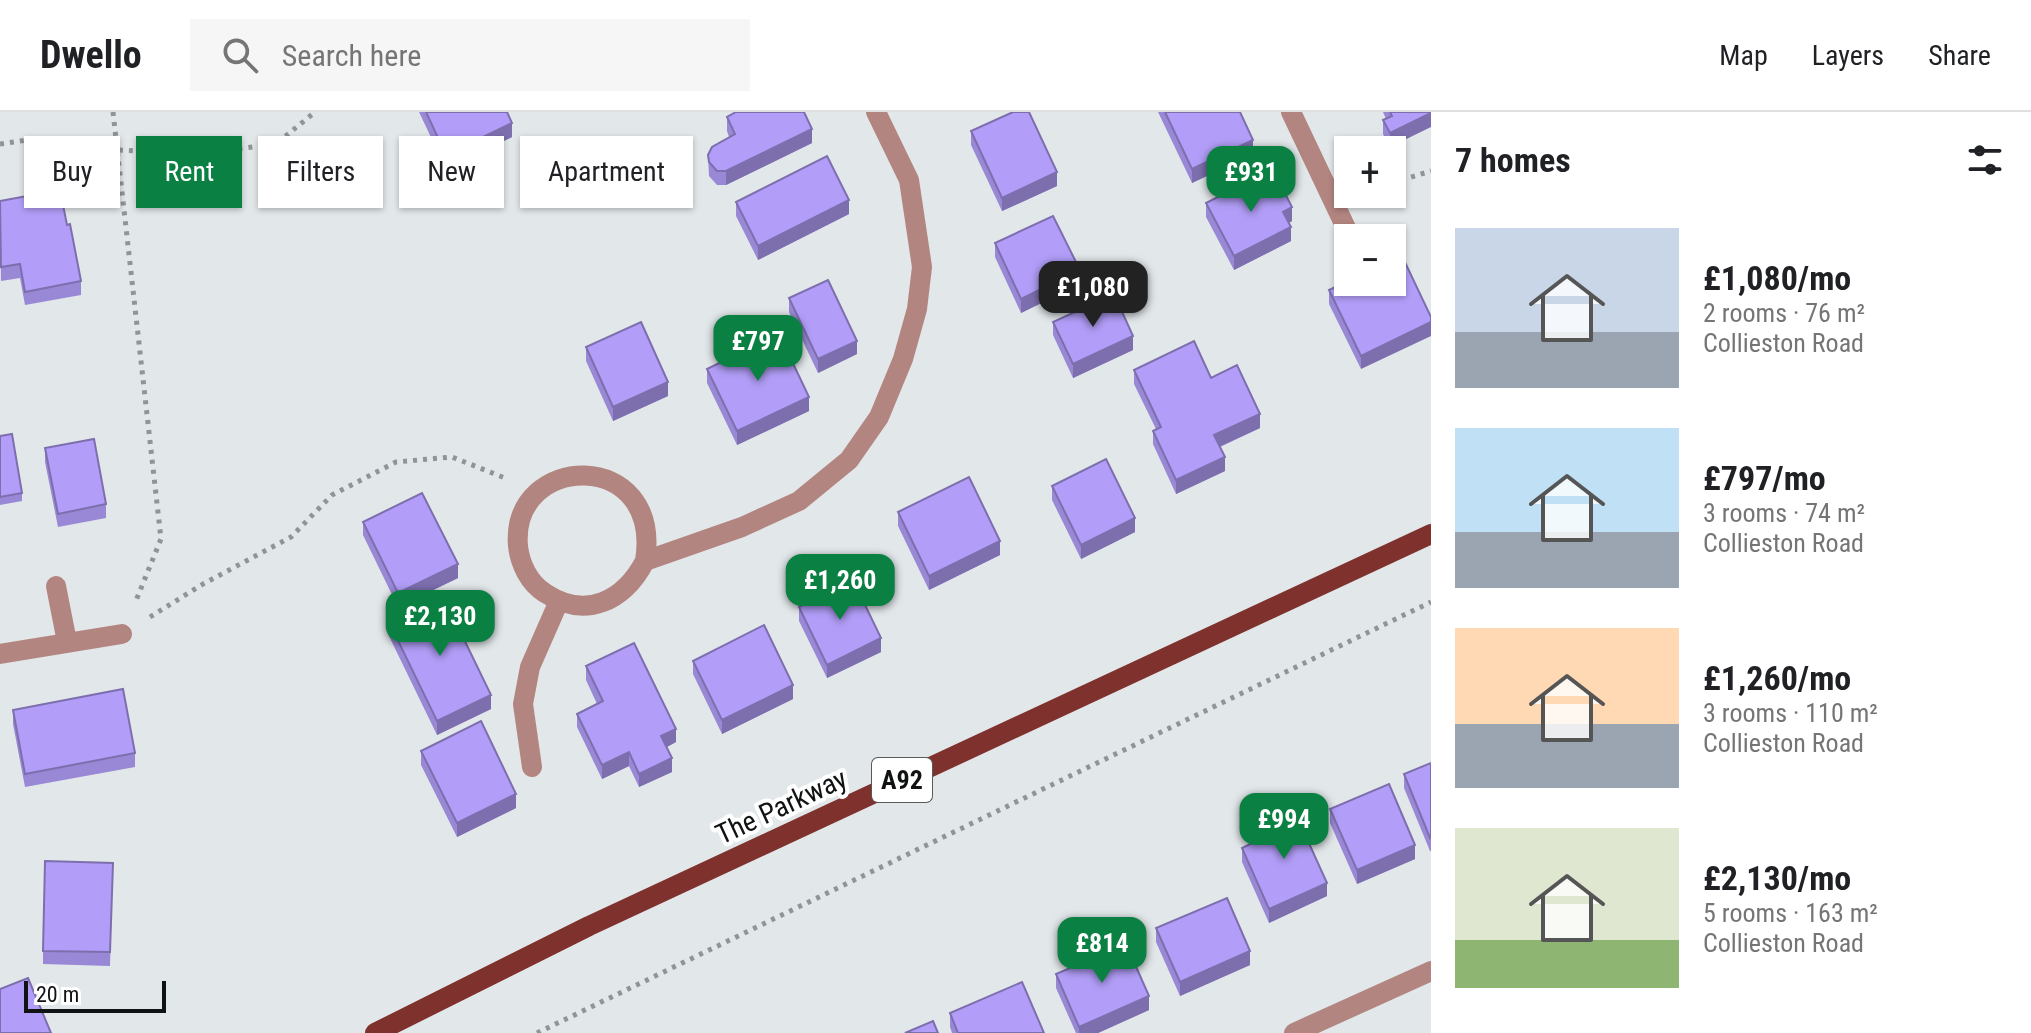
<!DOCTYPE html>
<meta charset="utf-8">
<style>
body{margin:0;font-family:"Roboto Condensed",sans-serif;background:#f6f6f6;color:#202124;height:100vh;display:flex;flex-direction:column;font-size:30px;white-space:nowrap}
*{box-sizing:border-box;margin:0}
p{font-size:26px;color:#757577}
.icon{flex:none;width:44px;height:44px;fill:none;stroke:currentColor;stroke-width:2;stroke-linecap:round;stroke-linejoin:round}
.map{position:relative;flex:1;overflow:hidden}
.details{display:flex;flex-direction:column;background:#fff;width:600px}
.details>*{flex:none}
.hud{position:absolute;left:24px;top:24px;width:760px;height:72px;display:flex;gap:16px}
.controls{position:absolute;left:1334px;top:24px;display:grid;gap:16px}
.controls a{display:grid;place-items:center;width:72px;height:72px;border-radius:0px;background:#fff;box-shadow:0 2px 6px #0004;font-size:40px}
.scale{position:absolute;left:24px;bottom:20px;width:142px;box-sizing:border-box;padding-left:8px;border:4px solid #101213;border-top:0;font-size:22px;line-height:28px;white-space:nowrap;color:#101213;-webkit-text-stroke:6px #fff;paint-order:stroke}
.price{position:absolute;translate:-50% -68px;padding:0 18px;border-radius:16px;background:#0b8043;color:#fff;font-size:26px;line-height:52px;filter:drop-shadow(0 2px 4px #0008)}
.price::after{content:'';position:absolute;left:50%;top:48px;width:24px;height:18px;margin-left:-12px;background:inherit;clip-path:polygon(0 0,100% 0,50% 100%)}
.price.on{background:#222;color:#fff}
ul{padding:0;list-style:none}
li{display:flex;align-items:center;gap:24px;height:200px;padding:0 24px}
li span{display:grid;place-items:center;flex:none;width:224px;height:160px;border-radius:0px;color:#555}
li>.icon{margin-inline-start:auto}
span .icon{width:96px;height:96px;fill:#fffc;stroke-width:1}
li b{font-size:34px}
h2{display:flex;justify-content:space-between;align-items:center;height:96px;padding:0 24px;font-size:34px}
.chip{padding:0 28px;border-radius:0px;background:#fff;box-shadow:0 2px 6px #0004;font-size:28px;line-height:72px}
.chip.on{background:#0b8043;color:#fff}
header{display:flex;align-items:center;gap:48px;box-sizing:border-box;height:112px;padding:0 40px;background:#fff;border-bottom:2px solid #e0e0e0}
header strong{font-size:38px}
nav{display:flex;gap:44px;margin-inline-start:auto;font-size:28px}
.search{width:560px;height:72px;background:#f6f6f6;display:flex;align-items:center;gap:20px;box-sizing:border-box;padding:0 28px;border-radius:0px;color:#757577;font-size:30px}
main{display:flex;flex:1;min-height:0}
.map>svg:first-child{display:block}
</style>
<header>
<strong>Dwello</strong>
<div class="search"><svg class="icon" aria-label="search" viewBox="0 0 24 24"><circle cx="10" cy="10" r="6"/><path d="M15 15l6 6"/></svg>Search here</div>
<nav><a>Map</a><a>Layers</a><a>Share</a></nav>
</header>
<main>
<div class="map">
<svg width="1431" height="921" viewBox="0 0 1431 921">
<rect width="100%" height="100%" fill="#e2e7ea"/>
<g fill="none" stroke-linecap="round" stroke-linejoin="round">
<g stroke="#909496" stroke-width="5" stroke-dasharray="4 6" stroke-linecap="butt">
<polyline points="113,0 161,427 135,491"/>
<polyline points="0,32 34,27 117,38 199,42 276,32 315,0"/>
<polyline points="1392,71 1431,59"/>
<polyline points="150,505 203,472 291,425 332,383 396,350 452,345 505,366"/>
<polyline points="537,921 1431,490"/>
</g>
<g stroke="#b38580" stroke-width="20">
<polyline points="1291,0 1346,116"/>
<path d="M645 449C663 335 510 340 518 434 520 452 529 471 545 481 586 508 624 489 645 449L742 415 799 389 849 348 879 305 903 247 917 197 922 155 909 68 876 0"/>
<polyline points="56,474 67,530"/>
<polyline points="0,542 122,522"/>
<polyline points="532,655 523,592 530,555 559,489"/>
<polyline points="1294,921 1431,859"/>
</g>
<polyline stroke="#7f312d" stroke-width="20" points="375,921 589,814 1431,422"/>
</g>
<g fill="#9988d5">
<polygon points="419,0 507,0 512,25 446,57"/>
<polygon points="1158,0 1240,0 1253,42 1192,71"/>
<polygon points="1383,0 1431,0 1390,35 1383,22 1383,8 1386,7"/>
<polygon points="727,5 812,31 726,73 717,73 709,64 708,43 729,25 727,19"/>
<polygon points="971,19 1057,74 1002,99 971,33"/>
<polygon points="0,89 67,113 81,169 81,183 25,193 20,166 1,169"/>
<polygon points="736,90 849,102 758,148 736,104"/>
<polygon points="1206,91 1292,109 1289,111 1291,129 1234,158 1206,105"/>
<polygon points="995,131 1080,172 1021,201 995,145"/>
<polygon points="1402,144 1361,257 1329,192 1329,178"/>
<polygon points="789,186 857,242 818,261 789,200"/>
<polygon points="1053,210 1133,238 1073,266 1053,223"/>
<polygon points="586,235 668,284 613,309 586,249"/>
<polygon points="707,257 809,299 737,333 707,271"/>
<polygon points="1134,258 1211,266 1260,316 1220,335 1225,359 1176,382 1153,332 1153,319 1156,317 1134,272"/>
<polygon points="0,324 22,381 22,389 0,393"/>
<polygon points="45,336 106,392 106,406 58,415 45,350"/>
<polygon points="1052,374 1135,420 1081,447 1052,388"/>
<polygon points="898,400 1000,443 929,478 898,414"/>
<polygon points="363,410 458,466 398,495 363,423"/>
<polygon points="799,495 881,540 827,566 799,509"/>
<polygon points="388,508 491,597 437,623 388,522"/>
<polygon points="693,549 793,587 722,622 693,562"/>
<polygon points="586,554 676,630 667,635 672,660 639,675 629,654 602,667 577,615 577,602 597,592 586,568"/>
<polygon points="13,598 135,641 135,655 25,675 13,612"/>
<polygon points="421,639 516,696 457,725 421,653"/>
<polygon points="1431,651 1431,739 1430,739 1404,676 1404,662"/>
<polygon points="1330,697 1415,747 1357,772 1330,711"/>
<polygon points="1265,709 1327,784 1269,811 1242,750 1242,736 1266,725"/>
<polygon points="113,751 110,854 43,852 43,839"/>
<polygon points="1156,816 1250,853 1180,884 1156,830"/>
<polygon points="1056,862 1149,898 1098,921 1076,921 1056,876"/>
<polygon points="950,901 1044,921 952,921 950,915"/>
</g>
<g fill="#7d6fae">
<polygon points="1431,1 1431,15 1390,35 1390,21"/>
<polygon points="512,11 512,25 446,57 446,43"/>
<polygon points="812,17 812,31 726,73 726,59"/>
<polygon points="1253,28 1253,42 1192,71 1192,57"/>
<polygon points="1057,60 1057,74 1002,99 1002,86"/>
<polygon points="849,88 849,102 758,148 758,134"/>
<polygon points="1292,95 1292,109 1283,114 1283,100"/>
<polygon points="1291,115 1291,129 1234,158 1234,144"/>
<polygon points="1080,158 1080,172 1021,201 1021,187"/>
<polygon points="1431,210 1431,224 1361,257 1361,244"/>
<polygon points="1133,224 1133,238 1073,266 1073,252"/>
<polygon points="857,229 857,242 818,261 818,247"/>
<polygon points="668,270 668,284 613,309 613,295"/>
<polygon points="809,285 809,299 737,333 737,319"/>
<polygon points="1260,302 1260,316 1214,337 1214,323"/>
<polygon points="1225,345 1225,359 1176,382 1176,368"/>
<polygon points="1135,406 1135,420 1081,447 1081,433"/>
<polygon points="1000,429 1000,443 929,478 929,464"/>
<polygon points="458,452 458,466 398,495 398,481"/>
<polygon points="881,526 881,540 827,566 827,553"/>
<polygon points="793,573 793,587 722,622 722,608"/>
<polygon points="491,583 491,597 437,623 437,609"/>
<polygon points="676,617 676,630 661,638 661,624"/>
<polygon points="629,640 629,654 602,667 602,653"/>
<polygon points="672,646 672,660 639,675 639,662"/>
<polygon points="516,682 516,696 457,725 457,711"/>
<polygon points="1415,733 1415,747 1357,772 1357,758"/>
<polygon points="1327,771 1327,784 1269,811 1269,797"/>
<polygon points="1250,839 1250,853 1180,884 1180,870"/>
<polygon points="1149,884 1149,898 1098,921 1079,921 1079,915"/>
</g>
<g fill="#b29ef8" stroke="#7d6fae" stroke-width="2">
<polygon points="426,0 507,0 512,11 446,43"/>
<polygon points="736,0 804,0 812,17 726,59 717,59 709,50 708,43 712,35 735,22 727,5"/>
<polygon points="1013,0 1029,0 1057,60 1002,86 971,19"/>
<polygon points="1165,0 1240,0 1253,28 1192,57"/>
<polygon points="1390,0 1431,0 1431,1 1390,21 1383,8 1392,4"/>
<polygon points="827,44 849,88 758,134 736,90"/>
<polygon points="1265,61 1273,76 1280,72 1292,95 1283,100 1291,115 1234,144 1206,91"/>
<polygon points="60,78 67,113 70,112 81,169 25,180 20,152 1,155 0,89"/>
<polygon points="1053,104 1080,158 1021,187 995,131"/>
<polygon points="1402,144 1431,205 1431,210 1361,244 1329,178 1348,169 1392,170 1392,149"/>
<polygon points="828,168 857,229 818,247 789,186"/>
<polygon points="1114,182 1133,224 1073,252 1053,210"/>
<polygon points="641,210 668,270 613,295 586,235"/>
<polygon points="779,222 809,285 737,319 707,257"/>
<polygon points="1194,229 1211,266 1237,253 1260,302 1214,323 1225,345 1176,368 1153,319 1161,315 1134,258"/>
<polygon points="12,322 22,381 0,385 0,324"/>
<polygon points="94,327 106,392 58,402 45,336"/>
<polygon points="1106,347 1135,406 1081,433 1052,374"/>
<polygon points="969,365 1000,429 929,464 898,400"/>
<polygon points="422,381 458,452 398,481 363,410"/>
<polygon points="853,468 881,526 827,553 799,495"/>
<polygon points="442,482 491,583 437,609 388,508"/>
<polygon points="764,513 793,573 722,608 693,549"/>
<polygon points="634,531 676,617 661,624 672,646 639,662 629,640 602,653 577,602 603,589 586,554"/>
<polygon points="123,577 135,641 25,662 13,598"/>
<polygon points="481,609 516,682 457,711 421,639"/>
<polygon points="1431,651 1431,725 1430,726 1404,662"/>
<polygon points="1389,672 1415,733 1357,758 1330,697"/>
<polygon points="1293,696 1327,771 1269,797 1242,736 1271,722 1265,709"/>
<polygon points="45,749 113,751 110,840 43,839"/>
<polygon points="1227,786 1250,839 1180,870 1156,816"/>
<polygon points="1126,832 1149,884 1079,915 1056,862"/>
<polygon points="28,866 51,921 0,921 0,877"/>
<polygon points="1022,870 1044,921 958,921 950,901"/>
<polygon points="933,909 938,921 905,921"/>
</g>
<g text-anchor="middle" stroke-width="8" stroke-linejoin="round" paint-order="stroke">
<rect fill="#fff" stroke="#58595a" stroke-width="2" x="872" y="646" width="60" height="44" rx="6"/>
<g font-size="26" font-weight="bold" fill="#101213">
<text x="902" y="677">A92</text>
</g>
<g font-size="28" fill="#101213" stroke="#fff">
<text transform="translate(781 694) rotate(-25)" y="10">The Parkway</text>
</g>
</g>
</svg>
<div class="controls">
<a>+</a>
<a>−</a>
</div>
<div class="scale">20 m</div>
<b class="price" style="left:1251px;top:102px">£931</b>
<b class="price on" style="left:1093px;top:217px">£1,080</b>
<b class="price" style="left:758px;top:271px">£797</b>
<b class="price" style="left:840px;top:510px">£1,260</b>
<b class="price" style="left:440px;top:546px">£2,130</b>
<b class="price" style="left:1284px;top:749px">£994</b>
<b class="price" style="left:1102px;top:873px">£814</b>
<div class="hud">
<a class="chip">Buy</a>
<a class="chip on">Rent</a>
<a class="chip">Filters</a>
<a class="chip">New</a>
<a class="chip">Apartment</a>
</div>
</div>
<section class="details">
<h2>7 homes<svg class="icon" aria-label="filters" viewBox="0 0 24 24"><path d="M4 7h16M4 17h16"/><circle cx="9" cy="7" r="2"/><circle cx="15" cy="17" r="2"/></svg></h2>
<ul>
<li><span style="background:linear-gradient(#c9d6e8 65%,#9aa5b1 0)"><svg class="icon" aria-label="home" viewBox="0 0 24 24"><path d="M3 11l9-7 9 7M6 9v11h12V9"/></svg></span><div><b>£1,080/mo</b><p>2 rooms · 76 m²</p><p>Collieston Road</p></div></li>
<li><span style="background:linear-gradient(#bfe0f5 65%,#9aa5b1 0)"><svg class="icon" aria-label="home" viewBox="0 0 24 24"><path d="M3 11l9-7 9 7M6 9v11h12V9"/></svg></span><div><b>£797/mo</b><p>3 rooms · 74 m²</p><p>Collieston Road</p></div></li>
<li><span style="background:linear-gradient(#ffd9b3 60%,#9aa5b1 0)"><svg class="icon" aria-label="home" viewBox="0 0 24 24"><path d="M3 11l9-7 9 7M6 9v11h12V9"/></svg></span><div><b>£1,260/mo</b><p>3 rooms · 110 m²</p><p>Collieston Road</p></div></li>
<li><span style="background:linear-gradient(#dfe7d0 70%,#8fb573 0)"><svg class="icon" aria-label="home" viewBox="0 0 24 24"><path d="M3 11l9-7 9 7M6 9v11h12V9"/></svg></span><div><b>£2,130/mo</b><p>5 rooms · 163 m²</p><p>Collieston Road</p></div></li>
</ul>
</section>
</main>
